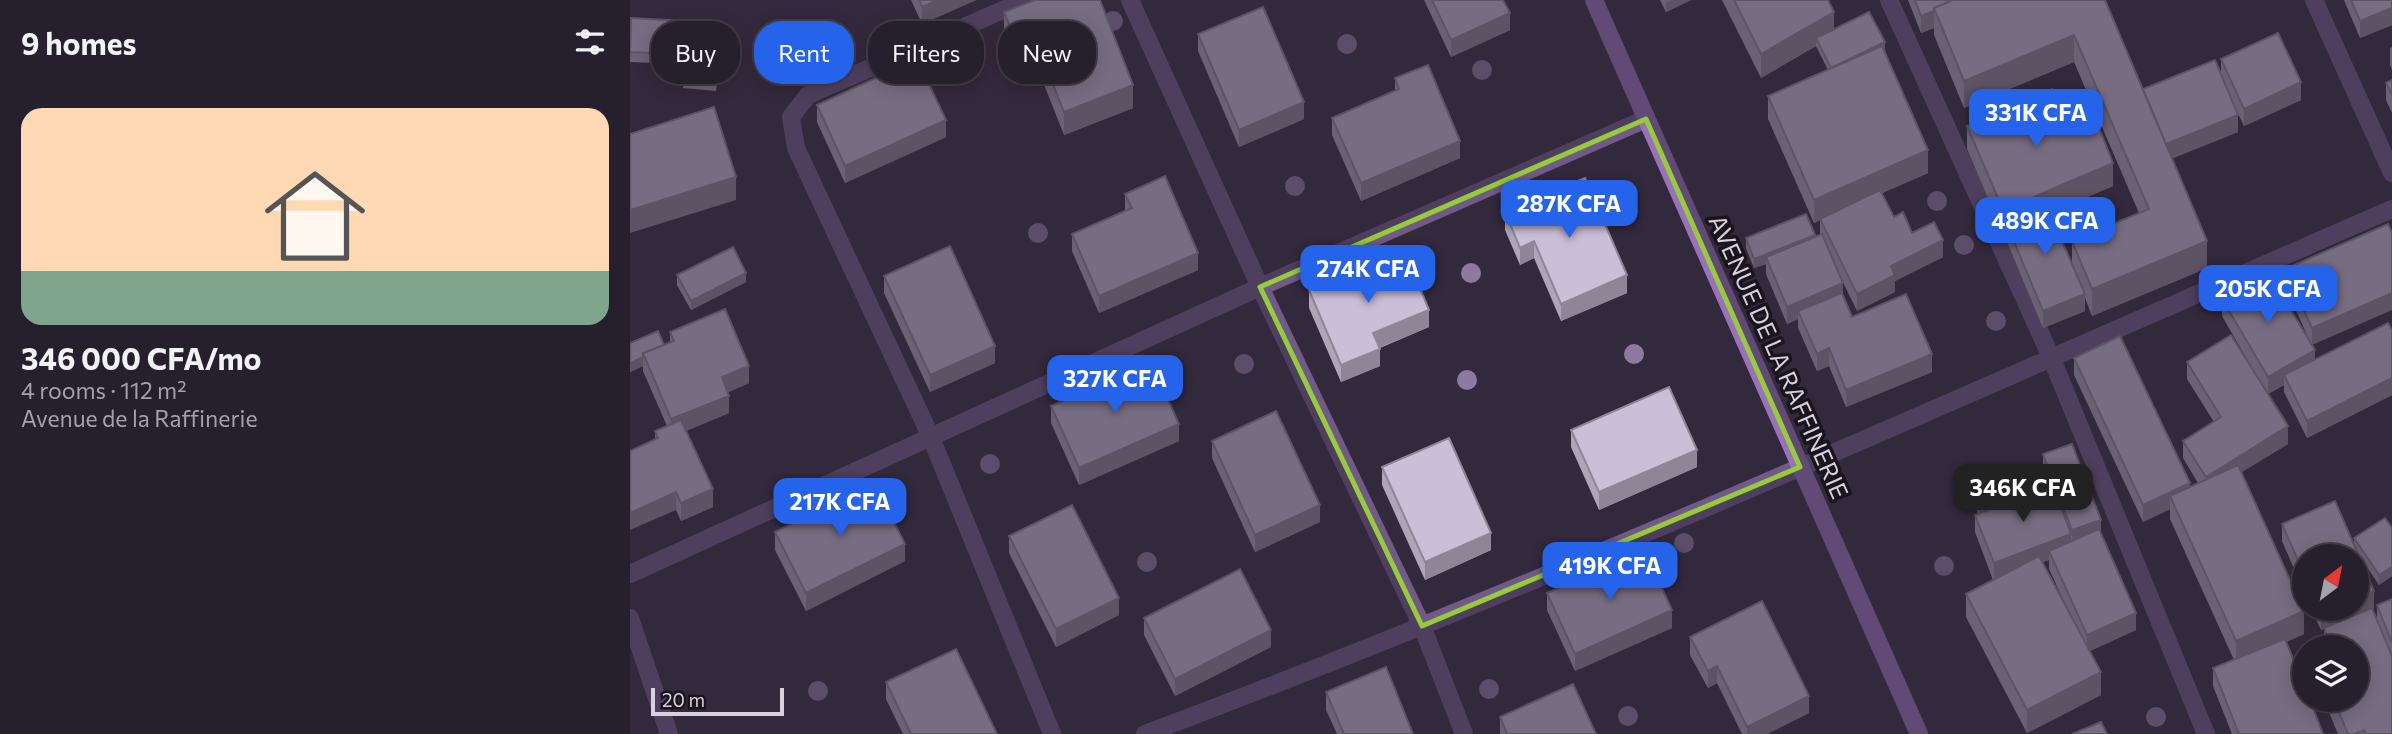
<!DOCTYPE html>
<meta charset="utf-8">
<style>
body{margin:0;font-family:Commissioner,sans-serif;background:#2e2735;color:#f1f3f6;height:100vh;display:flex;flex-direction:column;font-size:26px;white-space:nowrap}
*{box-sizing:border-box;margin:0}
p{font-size:23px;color:#a4a2aa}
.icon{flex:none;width:38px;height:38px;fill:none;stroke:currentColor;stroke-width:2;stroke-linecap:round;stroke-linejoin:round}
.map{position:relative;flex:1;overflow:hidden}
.sheet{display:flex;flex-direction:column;background:#261f2d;width:630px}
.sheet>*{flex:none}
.hud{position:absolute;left:21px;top:21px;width:665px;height:63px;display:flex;gap:14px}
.needle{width:46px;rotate:32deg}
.controls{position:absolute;left:1662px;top:544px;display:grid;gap:14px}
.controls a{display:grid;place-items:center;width:77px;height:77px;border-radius:50%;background:#261f2d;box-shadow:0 4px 18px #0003,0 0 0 2px #423d49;font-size:35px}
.scale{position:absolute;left:21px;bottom:18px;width:133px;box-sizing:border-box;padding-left:7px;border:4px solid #d7d1dd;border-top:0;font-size:19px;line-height:24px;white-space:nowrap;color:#d7d1dd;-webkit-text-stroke:5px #19141d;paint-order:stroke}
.price{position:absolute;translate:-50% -60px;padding:0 16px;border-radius:14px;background:#2563eb;color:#fff;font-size:23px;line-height:46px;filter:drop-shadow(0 2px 4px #0008)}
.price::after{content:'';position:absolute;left:50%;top:42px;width:21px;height:16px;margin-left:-10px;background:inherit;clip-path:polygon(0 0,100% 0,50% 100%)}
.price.selected{background:#222;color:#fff}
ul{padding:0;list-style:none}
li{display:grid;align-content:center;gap:14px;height:371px;padding:0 21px}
li span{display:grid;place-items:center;height:217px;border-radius:21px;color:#555}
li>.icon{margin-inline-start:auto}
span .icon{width:126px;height:126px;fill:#fffc;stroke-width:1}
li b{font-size:30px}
h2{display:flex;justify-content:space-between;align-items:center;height:84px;padding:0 21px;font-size:30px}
.chip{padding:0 24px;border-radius:28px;background:#261f2d;box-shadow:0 4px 18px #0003,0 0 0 2px #423d49;font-size:24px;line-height:63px}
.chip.selected{background:#2563eb;color:#fff}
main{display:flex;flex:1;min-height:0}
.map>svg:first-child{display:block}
</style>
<main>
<section class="sheet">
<h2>9 homes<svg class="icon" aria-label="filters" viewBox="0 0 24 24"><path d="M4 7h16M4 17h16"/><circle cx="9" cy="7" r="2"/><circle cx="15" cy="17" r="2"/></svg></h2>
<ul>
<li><span style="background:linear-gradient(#ffd9b3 75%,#7fa58c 0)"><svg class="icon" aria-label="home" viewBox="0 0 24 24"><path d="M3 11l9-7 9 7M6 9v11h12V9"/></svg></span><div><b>346 000 CFA/mo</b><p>4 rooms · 112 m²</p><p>Avenue de la Raffinerie</p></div></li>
</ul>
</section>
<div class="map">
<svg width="1762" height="734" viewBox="0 0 1762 734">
<rect width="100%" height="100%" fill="#33293c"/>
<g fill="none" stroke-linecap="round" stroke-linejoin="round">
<g stroke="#725a88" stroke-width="18">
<polyline points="396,0 178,95 161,117 166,148 300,435 422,734"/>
<polyline points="500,0 630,287 792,626 834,734"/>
<polyline points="1259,0 1421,357 1576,734"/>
<polyline points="1684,0 1762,173"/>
<polyline points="0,574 630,287 1016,119"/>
<polyline points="0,618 39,734"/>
<path d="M515 734C937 576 1348 389 1762 209"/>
</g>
<polyline stroke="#9971bb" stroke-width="18" points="964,0 1289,734"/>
</g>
<g fill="#8e79a2">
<circle cx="483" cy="21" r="10"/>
<circle cx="717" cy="44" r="10"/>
<circle cx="852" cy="70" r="10"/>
<circle cx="665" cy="186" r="10"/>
<circle cx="1307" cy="201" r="10"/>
<circle cx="408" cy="233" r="10"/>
<circle cx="1334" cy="245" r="10"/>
<circle cx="841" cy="273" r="10"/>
<circle cx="1366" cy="321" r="10"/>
<circle cx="1004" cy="354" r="10"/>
<circle cx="614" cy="364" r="10"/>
<circle cx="837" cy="380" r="10"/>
<circle cx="360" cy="464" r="10"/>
<circle cx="1054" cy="543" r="10"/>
<circle cx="517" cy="562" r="10"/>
<circle cx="1314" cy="566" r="10"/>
<circle cx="859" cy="689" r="10"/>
<circle cx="188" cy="691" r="10"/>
<circle cx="998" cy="716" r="10"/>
<circle cx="1526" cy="717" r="10"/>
</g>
<g fill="#afa4b9" fill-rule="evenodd">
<polygon points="281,0 346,0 292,24"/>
<polygon points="794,0 873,0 880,30 821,57"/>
<polygon points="1030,0 1061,0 1036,12"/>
<polygon points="1092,0 1198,0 1204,29 1255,51 1298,173 1252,193 1264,217 1313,257 1265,281 1265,292 1227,311 1209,274 1213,295 1222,317 1302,372 1216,407 1199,366 1187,371 1168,328 1168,319 1157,324 1136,274 1136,264 1124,268 1116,248 1116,238 1185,237 1190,234 1190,220 1184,223 1138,119 1138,96 1198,70 1186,46 1131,78"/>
<polygon points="1278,0 1475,0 1513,89 1591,73 1591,59 1671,100 1614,126 1603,103 1608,132 1542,158 1577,268 1462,316 1455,298 1455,311 1413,328 1375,237 1375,232 1373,233 1337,149 1337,126 1439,129 1483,186 1420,213 1442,265 1442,241 1509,213 1444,62 1334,108 1304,35 1304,28 1291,33"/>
<polygon points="1714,0 1762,0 1762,25 1730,38"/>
<polygon points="374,12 503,108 434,135 405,62 388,69 374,35"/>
<polygon points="1,18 56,30 54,64 0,62"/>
<polygon points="568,34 674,119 609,147 568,51"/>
<polygon points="91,38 86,91 53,88 53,78"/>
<polygon points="1762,47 1762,70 1760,65 1760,48"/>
<polygon points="765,78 830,158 731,201 702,135 702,118 765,91"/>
<polygon points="1762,80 1762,113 1756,100 1756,83"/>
<polygon points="187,105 316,137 215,183 187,122"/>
<polygon points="495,194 568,270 469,313 442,251 442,234 495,211"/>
<polygon points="875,212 997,293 931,321 904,258 890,265 875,230"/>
<polygon points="1758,224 1682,345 1685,360 1762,330 1762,395 1677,438 1654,392 1654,385 1638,394 1658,444 1611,472 1674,634 1656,642 1693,734 1602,734 1583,686 1583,668 1604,660 1540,519 1540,509 1513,522 1444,375 1444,358 1560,487 1568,483 1553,458 1553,441 1584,422 1557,379 1557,362 1633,387 1592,316 1592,299 1681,344 1655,286 1655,269"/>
<polygon points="47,275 116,282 61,310 47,285"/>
<polygon points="254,276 365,363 300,392 254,293"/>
<polygon points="679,290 799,327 750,348 750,366 711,382 679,308"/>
<polygon points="40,332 119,383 98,392 99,413 56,431 83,507 51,521 46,510 25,440 25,431 37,426 13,371 13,366 0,372 0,343 34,345 40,342"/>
<polygon points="421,406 549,441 449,485 421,423"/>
<polygon points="941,430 1067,467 969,510 941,447"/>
<polygon points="582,441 690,522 625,552 582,458"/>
<path d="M1413 454 1471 534 1506 630 1460 651 1471 695 1397 733 1336 617V594L1363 580 1345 532V515L1348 514 1344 503V494L1400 495 1420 487 1413 471ZM1419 560V569L1436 606 1412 562Z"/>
<polygon points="752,467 861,550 795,580 752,485"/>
<polygon points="1652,524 1724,544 1724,538 1762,528 1762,576 1749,585 1728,554 1744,608 1743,609 1747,620 1747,605 1762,599 1762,734 1708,734 1694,700 1727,700 1727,648 1694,648 1694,629 1691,630 1681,609 1727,609 1675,556 1675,594 1652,541"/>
<polygon points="145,532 275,561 176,611 145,550"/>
<polygon points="379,536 489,615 426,647 379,553"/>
<polygon points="917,593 1042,628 945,671 917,610"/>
<polygon points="514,618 641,647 545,696 514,635"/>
<polygon points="1060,637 1179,713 1137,734 1112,734 1087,683 1078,688 1060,655"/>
<polygon points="256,682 367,734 273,734 256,699"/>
<polygon points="696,692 783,734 707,734 696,710"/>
<polygon points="870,717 966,734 870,734"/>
</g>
<g fill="#8e8696">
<polygon points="307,0 346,0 292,24 292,7"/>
<polygon points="1042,0 1061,0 1036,12 1036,3"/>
<polygon points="1762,8 1762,25 1730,38 1730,21"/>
<polygon points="1304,11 1304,28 1291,33 1291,16"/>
<polygon points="1204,12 1204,35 1186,38 1186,46 1131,78 1131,54"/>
<polygon points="880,13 880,30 821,57 821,40"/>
<polygon points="91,28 91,38 86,91 86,82"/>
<polygon points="1444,35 1444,62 1334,108 1334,81"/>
<polygon points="405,39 405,62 388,69 388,46"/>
<polygon points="1255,42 1255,51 1201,68"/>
<polygon points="1671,82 1671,100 1614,126 1614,109"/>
<polygon points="503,85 503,108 434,135 434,112"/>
<polygon points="674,102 674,119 609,147 609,130"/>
<polygon points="1608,115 1608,132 1534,162 1534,144"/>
<polygon points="316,120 316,137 215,183 215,166"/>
<polygon points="830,141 830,158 731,201 731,183"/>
<polygon points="1298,150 1298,173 1184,223 1184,200"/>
<polygon points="1483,163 1483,186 1379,230 1375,220 1375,232 1373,233 1373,210"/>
<polygon points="106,177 106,200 0,233 0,210"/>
<polygon points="1185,235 1185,244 1136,257 1136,264 1124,268 1124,259"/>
<polygon points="1313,240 1313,257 1265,281 1265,292 1227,311 1227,294 1261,266"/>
<polygon points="904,241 904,258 890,265 890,248"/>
<polygon points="1577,241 1577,268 1462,316 1462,289"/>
<polygon points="568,253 568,270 469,313 469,296"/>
<polygon points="116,273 116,282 61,310 61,301"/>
<polygon points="997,275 997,293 931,321 931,304"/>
<polygon points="1213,283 1213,300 1168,311 1168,319 1157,324 1157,307"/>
<polygon points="1762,293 1762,310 1682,345 1682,328"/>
<polygon points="1455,294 1455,311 1413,328 1413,311"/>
<polygon points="799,310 799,327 743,350 743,333"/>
<polygon points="365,346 365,363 300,392 300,375"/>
<polygon points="1199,348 1199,366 1187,371 1187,354"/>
<polygon points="750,349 750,366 711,382 711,365"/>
<polygon points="1685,350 1685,367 1654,375 1654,385 1638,394 1638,377"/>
<polygon points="1302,354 1302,372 1216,407 1216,390"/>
<polygon points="13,357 13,366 0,372 0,363"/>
<polygon points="119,366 119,383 92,395 92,377"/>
<polygon points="1762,378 1762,395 1677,438 1677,421"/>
<polygon points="99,396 99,413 41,437 41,419"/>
<polygon points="549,424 549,441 449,485 449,468"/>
<polygon points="1658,426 1658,444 1576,494 1576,477"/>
<polygon points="1067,450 1067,467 969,510 969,492"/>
<polygon points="1560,483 1560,500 1540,496 1540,509 1513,522 1513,505"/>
<polygon points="83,489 83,507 51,521 51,503"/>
<polygon points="1400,491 1400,500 1351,512"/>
<polygon points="46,492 46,510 0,530 0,513"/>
<polygon points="690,505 690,522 625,552 625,535"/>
<polygon points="1471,520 1471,537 1442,548 1442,530"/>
<polygon points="861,533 861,550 795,580 795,562"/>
<polygon points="1441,534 1441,551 1419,551 1419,560 1364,580 1364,563"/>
<polygon points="275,544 275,561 176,611 176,593"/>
<polygon points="1762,567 1762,576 1749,585 1749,575"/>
<polygon points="1744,591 1744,608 1691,630 1691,613 1700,609 1727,609 1727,598"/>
<polygon points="489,598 489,615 426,647 426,629"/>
<polygon points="1042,610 1042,628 945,671 945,654"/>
<polygon points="1674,611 1674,634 1606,664 1606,641"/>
<polygon points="1506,613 1506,630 1457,652 1457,635"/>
<polygon points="641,630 641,647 545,696 545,679"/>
<polygon points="1087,666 1087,683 1078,688 1078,671"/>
<polygon points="1471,672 1471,695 1397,733 1397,710"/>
<polygon points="1179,696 1179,713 1137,734 1117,734 1117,727"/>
</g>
<g fill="#cbbfd7" stroke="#8e8696" stroke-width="2">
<polygon points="289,0 307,0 292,7"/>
<polygon points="405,0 470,0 503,85 434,112 405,39 388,46 374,12"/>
<polygon points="802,0 873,0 880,13 821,40"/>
<polygon points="1104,0 1198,0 1204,12 1131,54"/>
<polygon points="1285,0 1323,0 1304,8 1304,11 1291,16"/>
<polygon points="1323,0 1475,0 1577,241 1462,289 1442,241 1519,209 1444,35 1334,81 1304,8"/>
<polygon points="1721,0 1762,0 1762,8 1730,21"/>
<polygon points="633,7 674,102 609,130 568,34"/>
<polygon points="1239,12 1255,42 1201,68 1186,38"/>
<polygon points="1,18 56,21 54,55 0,52"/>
<polygon points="58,26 91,28 86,82 53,78"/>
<polygon points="1648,33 1671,82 1614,109 1591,59"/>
<polygon points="1252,46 1298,150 1184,200 1138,96"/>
<polygon points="287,59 316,120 215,166 187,105"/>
<polygon points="1585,60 1608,115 1536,144 1513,89"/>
<polygon points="798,65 830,141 731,183 702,118 769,89 765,78"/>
<polygon points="1762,80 1762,95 1756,83"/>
<polygon points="1422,89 1439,129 1465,118 1483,163 1373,210 1337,126"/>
<polygon points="84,107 106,177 0,210 0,134"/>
<polygon points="535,176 568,253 469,296 442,234 502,208 495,194"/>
<polygon points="955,178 997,275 931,304 904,241 890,248 875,212"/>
<polygon points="1250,190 1264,217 1273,212 1282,233 1304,222 1313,240 1261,266 1265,275 1227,294 1190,219"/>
<polygon points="1415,202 1455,294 1413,311 1375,220"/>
<polygon points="1176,214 1185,235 1124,259 1116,238"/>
<polygon points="1758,224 1762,233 1762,293 1682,328 1655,269"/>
<polygon points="1192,234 1213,283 1157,307 1136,257"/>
<polygon points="320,246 365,346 300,375 254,276"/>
<polygon points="103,247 116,273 61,301 47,275"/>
<polygon points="774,250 799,310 743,333 750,349 711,365 679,290"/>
<polygon points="1638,272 1685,350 1638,377 1592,299"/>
<polygon points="1212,293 1222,317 1276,294 1302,354 1216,390 1199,348 1187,354 1168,311"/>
<polygon points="95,309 119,366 92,377 99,396 41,419 13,353 44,341 40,332"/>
<polygon points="1758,323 1762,330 1762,378 1677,421 1654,375"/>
<polygon points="28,331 34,345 13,353 13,357 0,363 0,343"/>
<polygon points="1601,335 1658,426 1576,477 1553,441 1591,417 1557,362"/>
<polygon points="1490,336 1560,483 1513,505 1444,358"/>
<polygon points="521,362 549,424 449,468 421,406"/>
<polygon points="1039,387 1067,450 969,492 941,430"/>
<polygon points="646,411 690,505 625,535 582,441"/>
<polygon points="51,420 83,489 51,503 46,492 0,513 0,451 28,438 25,431"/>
<polygon points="819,438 861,533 795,562 752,467"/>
<polygon points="1442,444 1471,520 1442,530 1413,454"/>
<polygon points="1608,465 1674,611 1606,641 1540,496"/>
<polygon points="1392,473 1400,491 1351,512 1344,494"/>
<polygon points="244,482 275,544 176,593 145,532"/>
<polygon points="1423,486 1441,534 1364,563 1345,515"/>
<polygon points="1705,501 1744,591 1727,598 1727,556 1675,556 1675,576 1652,524"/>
<polygon points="442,505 489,598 426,629 379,536"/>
<polygon points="1755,518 1762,528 1762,567 1749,575 1724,538"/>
<polygon points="1469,529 1506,613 1457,635 1419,551"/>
<polygon points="1014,549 1042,610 945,654 917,593"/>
<polygon points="1409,556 1471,672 1397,710 1336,594"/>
<polygon points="610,569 641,630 545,679 514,618"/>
<polygon points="1762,599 1762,643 1747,605"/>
<polygon points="1132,601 1179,696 1117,727 1087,666 1078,671 1060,637"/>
<polygon points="1742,608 1762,656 1762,734 1736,734 1734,730 1725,734 1718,734 1704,700 1727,700 1727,648 1702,648 1694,628"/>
<polygon points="1689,609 1700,609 1691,613"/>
<polygon points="1655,639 1675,688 1675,700 1680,700 1693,734 1609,734 1583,668"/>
<polygon points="326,649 367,734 281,734 256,682"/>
<polygon points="756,667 783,734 714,734 696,692"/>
<polygon points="943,684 966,734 877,734 870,717"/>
<polygon points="1471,722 1477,734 1442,734"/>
</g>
<path d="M0 0H1762V734H0ZM1016 119 1170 467 792 626 630 287Z" fill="#33293c" fill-opacity=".55" fill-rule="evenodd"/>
<path fill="none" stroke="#96cc3a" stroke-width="5" stroke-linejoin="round" d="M1016 119 1170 467 792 626 630 287Z"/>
<g text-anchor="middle" stroke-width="7" stroke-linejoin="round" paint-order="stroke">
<g font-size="24" fill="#d7d1dd" stroke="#19141d">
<text transform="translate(1148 357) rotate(66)" y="8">AVENUE DE LA RAFFINERIE</text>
</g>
</g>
</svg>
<div class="controls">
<a><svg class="needle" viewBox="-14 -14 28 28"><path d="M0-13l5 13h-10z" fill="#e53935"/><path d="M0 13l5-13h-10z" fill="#a4a2aa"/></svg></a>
<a><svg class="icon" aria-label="layers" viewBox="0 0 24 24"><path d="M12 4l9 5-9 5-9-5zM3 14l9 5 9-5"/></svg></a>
</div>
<div class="scale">20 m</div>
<b class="price" style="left:1406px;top:149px">331K CFA</b>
<b class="price" style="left:939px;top:240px">287K CFA</b>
<b class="price" style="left:1415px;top:257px">489K CFA</b>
<b class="price" style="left:738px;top:305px">274K CFA</b>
<b class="price" style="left:1638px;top:325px">205K CFA</b>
<b class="price" style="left:485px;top:415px">327K CFA</b>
<b class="price selected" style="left:1393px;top:524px">346K CFA</b>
<b class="price" style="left:210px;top:538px">217K CFA</b>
<b class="price" style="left:980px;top:602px">419K CFA</b>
<div class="hud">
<a class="chip">Buy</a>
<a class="chip selected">Rent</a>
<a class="chip">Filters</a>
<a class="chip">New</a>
</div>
</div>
</main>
